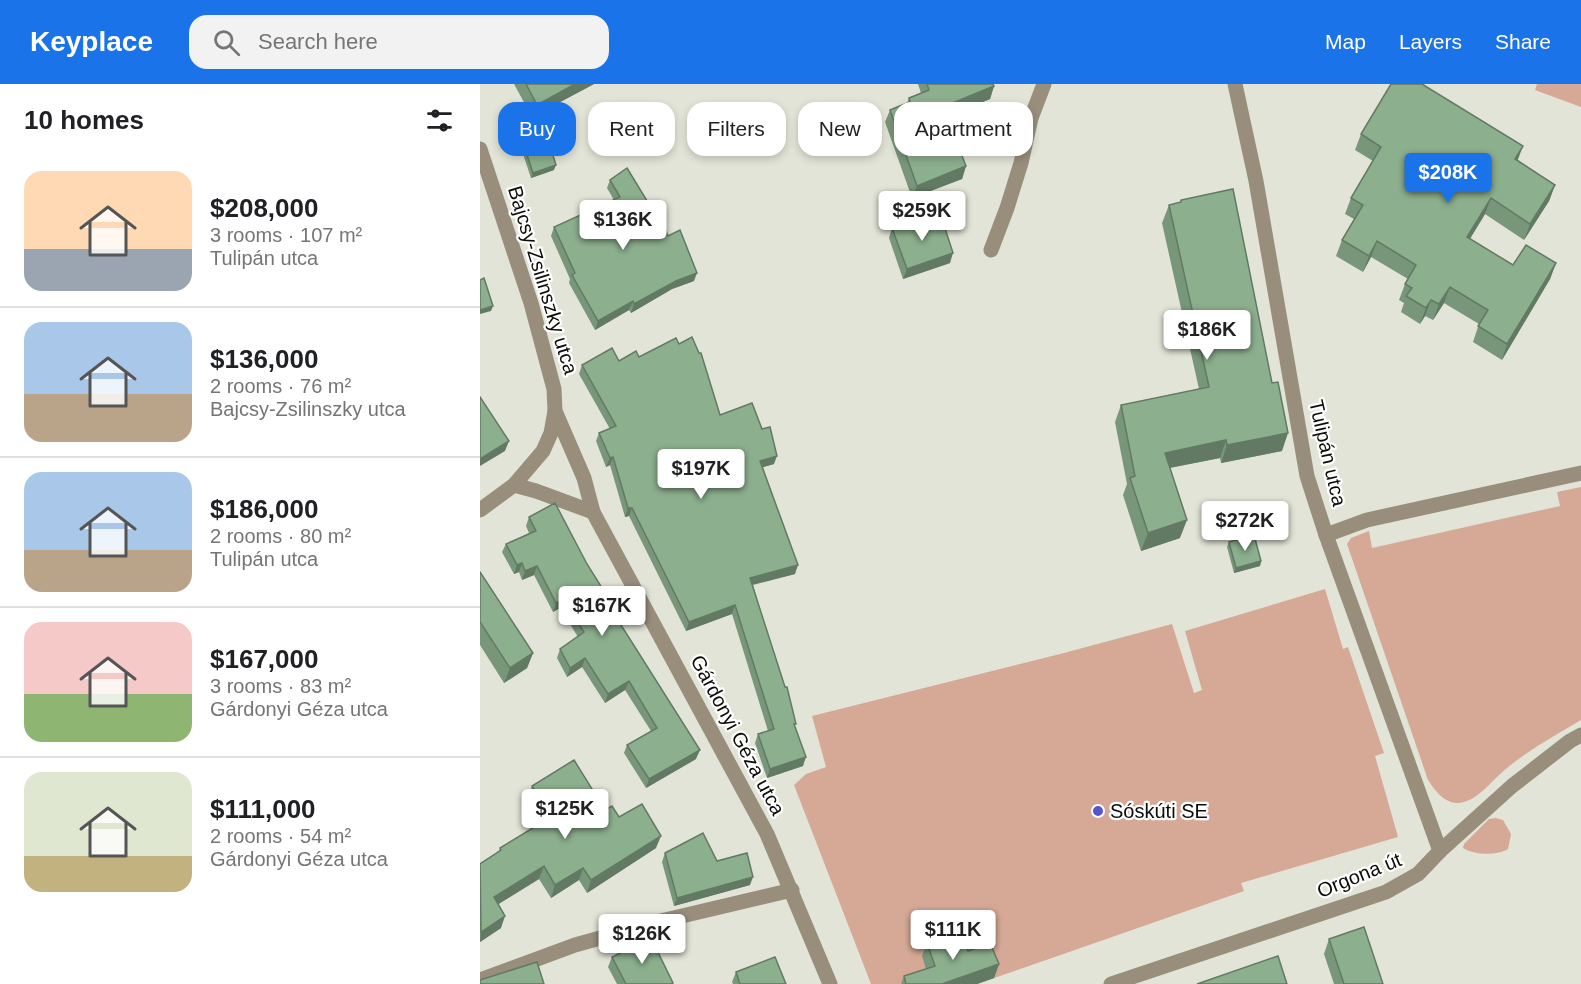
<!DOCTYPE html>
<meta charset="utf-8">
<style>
body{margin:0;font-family:Arial,sans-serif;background:#f2f2f2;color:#202124;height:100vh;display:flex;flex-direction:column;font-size:22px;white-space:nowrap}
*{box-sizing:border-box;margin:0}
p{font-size:20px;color:#757577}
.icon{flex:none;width:33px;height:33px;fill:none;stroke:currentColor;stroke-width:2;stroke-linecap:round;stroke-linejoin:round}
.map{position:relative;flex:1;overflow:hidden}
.details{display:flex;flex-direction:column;background:#fff;width:480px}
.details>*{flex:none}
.guide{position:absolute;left:18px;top:18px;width:570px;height:54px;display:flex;gap:12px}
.price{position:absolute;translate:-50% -51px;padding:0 14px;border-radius:6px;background:#fff;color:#222;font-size:20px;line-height:39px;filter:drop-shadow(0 2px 3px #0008)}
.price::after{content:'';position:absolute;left:50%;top:36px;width:18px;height:14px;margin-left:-9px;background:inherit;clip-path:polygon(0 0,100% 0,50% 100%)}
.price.selected{background:#1a73e8;color:#fff}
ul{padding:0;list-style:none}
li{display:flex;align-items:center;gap:18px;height:150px;padding:0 24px}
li+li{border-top:2px solid #e0e0e0}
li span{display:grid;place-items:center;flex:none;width:168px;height:120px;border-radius:18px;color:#555}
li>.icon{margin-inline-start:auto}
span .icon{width:72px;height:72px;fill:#fffc;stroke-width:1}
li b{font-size:26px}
h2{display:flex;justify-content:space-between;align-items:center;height:72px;padding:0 24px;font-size:26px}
.chip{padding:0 21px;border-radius:18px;background:#fff;box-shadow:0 3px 9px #0003;font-size:21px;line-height:54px}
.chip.selected{background:#1a73e8;color:#fff}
header{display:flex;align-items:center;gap:36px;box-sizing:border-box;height:84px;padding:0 30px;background:#1a73e8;color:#fff}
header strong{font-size:28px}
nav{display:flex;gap:33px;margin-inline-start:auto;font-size:21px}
.search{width:420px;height:54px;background:#f2f2f2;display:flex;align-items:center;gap:15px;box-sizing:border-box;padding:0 21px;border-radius:18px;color:#757577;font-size:22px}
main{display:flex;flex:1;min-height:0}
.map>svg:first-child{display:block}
</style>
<header>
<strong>Keyplace</strong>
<div class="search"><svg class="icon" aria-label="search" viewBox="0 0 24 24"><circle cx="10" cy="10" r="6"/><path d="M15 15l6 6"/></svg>Search here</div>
<nav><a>Map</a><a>Layers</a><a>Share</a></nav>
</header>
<main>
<section class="details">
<h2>10 homes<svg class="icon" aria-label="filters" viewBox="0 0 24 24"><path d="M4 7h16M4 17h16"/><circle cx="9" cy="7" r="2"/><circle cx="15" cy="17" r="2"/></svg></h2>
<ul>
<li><span style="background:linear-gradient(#ffd9b3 65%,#9aa5b1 0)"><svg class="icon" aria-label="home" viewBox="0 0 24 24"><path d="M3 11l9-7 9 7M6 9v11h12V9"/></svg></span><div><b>$208,000</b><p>3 rooms · 107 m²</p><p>Tulipán utca</p></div></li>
<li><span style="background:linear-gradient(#a9c7e8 60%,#b9a48a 0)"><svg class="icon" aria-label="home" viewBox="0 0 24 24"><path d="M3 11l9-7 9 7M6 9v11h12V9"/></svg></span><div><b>$136,000</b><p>2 rooms · 76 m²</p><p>Bajcsy-Zsilinszky utca</p></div></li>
<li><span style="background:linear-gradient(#a9c7e8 65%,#b9a48a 0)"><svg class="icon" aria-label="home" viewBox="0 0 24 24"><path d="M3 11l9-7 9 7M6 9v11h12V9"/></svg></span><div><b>$186,000</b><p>2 rooms · 80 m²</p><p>Tulipán utca</p></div></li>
<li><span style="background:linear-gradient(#f6c9c9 60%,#8fb573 0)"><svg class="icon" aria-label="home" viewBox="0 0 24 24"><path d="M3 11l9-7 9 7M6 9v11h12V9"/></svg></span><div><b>$167,000</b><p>3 rooms · 83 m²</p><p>Gárdonyi Géza utca</p></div></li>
<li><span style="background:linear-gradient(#dfe7d0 70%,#c2b280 0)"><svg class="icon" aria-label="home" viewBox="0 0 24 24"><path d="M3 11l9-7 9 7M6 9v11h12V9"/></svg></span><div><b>$111,000</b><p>2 rooms · 54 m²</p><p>Gárdonyi Géza utca</p></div></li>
</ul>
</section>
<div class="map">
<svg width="1101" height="900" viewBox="0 0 1101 900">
<rect width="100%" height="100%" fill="#e2e4d7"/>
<g fill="#d5a995">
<polygon points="1057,0 1101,0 1101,23 1055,6"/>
<path d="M1101 403V636C1076 651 1050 665 1027 684 1014 694 1000 714 984 718 967 723 956 708 948 696L867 460 871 454 889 447 892 464 1080 422 1077 408Z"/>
<polygon points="845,505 863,565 868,563 904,669 895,672 918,753 761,799 764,807 497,900 391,900 314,701 326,690 346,683 332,632 580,570 692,540 714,609 722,606 705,547"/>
<path d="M1016 734 1023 736 1031 750 1028 765C1017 772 994 771 983 764L984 760 1009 735Z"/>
</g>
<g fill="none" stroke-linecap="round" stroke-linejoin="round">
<g stroke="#998e7c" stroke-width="15">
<polyline points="755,0 776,97 827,392 846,451 960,767"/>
<polyline points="511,166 527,124 541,79 551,34 564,0"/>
<polyline points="75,327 104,394 113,428 287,750 350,900"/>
<polyline points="34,401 56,407 113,428"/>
<polyline points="846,451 887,436 1101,389"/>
<polyline points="0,896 95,861 185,836 312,806"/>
<polyline points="631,900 906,808 938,790 960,767 1032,702 1090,657 1101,651"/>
</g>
<polyline stroke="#998e7c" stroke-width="15" points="0,65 51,219 74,305 75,327 71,349 63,367 34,401 0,426"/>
</g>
<g fill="#789679">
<polygon points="34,0 114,0 52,33"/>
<polygon points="438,0 513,0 514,2 510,15 467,33 486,82 482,95 432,114 405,38 410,26 427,19 429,14 441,9"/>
<polygon points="881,50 1038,76 1075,101 1069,117 1044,156 1005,130 990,155 1033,181 1076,179 1070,195 1022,276 993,258 999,240 964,219 953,236 945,232 940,240 921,228 924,219 919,216 925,200 928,195 891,173 883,188 856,172 862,156 874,135 865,130 871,114 893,77 875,66"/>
<polygon points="44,62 74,86 51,94 42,67"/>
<polygon points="130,96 188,152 214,197 192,205 151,229 149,226 115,246 89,199 90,195 71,152 74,143 134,116 127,104"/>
<polygon points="701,116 802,367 741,379 740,374 690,384 700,454 661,467 643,411 647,400 635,338 641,321 719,305 682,139 689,121 700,118"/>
<polygon points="448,143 470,179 423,195 409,154 412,144"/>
<polygon points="159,273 240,331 294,380 283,383 315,490 273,501 315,643 323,682 287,694 275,659 278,650 288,647 252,530 206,547 149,432 145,433 130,381 126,383 116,357 119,349 130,345 99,290 102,281 139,277"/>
<polygon points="49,433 107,480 137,528 136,532 216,675 166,704 144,669 147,661 171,647 145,606 125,619 102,583 87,593 77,574 80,565 98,553 80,524 73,528 54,491 42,496 39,488 34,490 22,468 26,460 49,449 46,442"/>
<polygon points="749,458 781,477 780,482 754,489 747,463"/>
<polygon points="0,488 53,569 47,584 24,599 0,561"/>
<polygon points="52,702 125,726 139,733 176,764 107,809 99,796 71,814 59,795 18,820 21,844 0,858 0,780 19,767 20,764 62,739 47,715"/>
<polygon points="185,769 270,801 194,822 182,778"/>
<polygon points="849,855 903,900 854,900 844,870"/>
<polygon points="447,859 488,867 519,880 514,894 497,900 421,900 424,892 446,885 442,872"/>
<polygon points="132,873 193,899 192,900 137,900 128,883"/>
<polygon points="256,888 306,900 253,900 252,898"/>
</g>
<g fill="#627a63">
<polygon points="95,0 114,0 52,33 57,21"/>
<polygon points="514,2 510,15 459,36 463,23"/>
<polygon points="1043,62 1037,78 1035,75"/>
<polygon points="76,81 74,86 51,94 53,89"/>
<polygon points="486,82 482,95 432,114 437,102"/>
<polygon points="1075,101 1069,117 1044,156 1050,140"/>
<polygon points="1011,114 1005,130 981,169 987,153"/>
<polygon points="897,157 891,173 883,188 889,172"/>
<polygon points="473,169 470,179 423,195 427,185"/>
<polygon points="1076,179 1070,195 1022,276 1027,260"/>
<polygon points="217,189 214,197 192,205 151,229 154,220 196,197"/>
<polygon points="970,203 964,219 953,236 959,220"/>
<polygon points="951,216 945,232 940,240 946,224"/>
<polygon points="153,217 149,226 115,246 118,237"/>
<polygon points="13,222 11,227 0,230 0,226"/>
<polygon points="808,349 802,367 741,379 747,361"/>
<polygon points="746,356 740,374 678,386 685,369"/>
<polygon points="29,357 25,367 0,382 0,375"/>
<polygon points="297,372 294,380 277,385 280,377"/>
<polygon points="133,373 130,381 126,383 130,374"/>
<polygon points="148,424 152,424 149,432 145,433"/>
<polygon points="707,436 700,454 661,467 668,449"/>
<polygon points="781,477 780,482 754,489 756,484"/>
<polygon points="42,479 39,488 34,490 37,481"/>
<polygon points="318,481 315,490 267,502 270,494"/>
<polygon points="57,482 54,491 42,496 45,487"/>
<polygon points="83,515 80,524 73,528 76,519"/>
<polygon points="255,521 252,530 206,547 209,538"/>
<polygon points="53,569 47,584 24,599 30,584"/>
<polygon points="105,574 102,583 87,593 90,584"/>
<polygon points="149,597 145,606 125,619 128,610"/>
<polygon points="220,666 216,675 166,704 169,695"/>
<polygon points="326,673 323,682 287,694 290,685"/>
<polygon points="181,752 176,764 107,809 111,796"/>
<polygon points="64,782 59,795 9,826 14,813"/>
<polygon points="103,784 99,796 71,814 75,801"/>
<polygon points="273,793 270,801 194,822 197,814"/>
<polygon points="25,832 21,844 0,858 1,848"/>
<polygon points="519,880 514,894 497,900 462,900"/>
</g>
<g fill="#8caf8d" stroke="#627a63" stroke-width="1.5">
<polygon points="46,0 95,0 57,21"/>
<polygon points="447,0 513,0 514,2 463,23 486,82 437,102 410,26 430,18 429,14 449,6"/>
<polygon points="911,0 942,0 1043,62 1035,75 1075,101 1050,140 1011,114 987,153 1033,181 1046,161 1076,179 1027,260 998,242 1008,226 970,203 959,220 951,216 946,224 926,212 932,204 925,200 936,181 897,157 889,172 862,156 883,121 871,114 901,63 881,50"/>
<polygon points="68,55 76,81 53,89 44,62"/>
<polygon points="147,84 175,130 178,129 188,152 200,146 217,189 196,197 154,220 153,217 118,237 92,191 95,189 74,143 140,113 130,96"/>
<polygon points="753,105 792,299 798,298 808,349 747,361 746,356 685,369 707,436 668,449 650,394 655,392 641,321 729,303 689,121 701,118 701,116"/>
<polygon points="445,133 448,143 463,138 473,169 427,185 412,144"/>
<polygon points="4,194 13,222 0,226 0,196"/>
<polygon points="212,253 219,269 221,269 240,331 272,319 282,345 290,343 297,372 280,377 318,481 270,494 305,603 307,603 316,640 314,640 326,673 290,685 278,650 294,645 255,521 209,538 152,424 148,424 133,373 130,374 119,349 136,342 102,281 132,264 139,277 156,267 159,273 196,254 199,260"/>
<polygon points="0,313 29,357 0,375"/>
<polygon points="75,419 107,480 137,528 134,530 220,666 169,695 147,661 177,644 149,597 128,610 105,574 90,584 80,565 104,548 83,515 76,519 57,482 45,487 42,479 37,481 26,460 56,447 49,433"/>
<polygon points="774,451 781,477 756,484 749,458"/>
<polygon points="0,488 53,569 30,584 0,538"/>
<polygon points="94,676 125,726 132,722 139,733 162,720 181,752 111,796 103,784 75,801 64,782 14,813 25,832 1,848 0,780 21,766 20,764 71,733 52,702"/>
<polygon points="223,749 237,777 267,769 273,793 197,814 185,769"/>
<polygon points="884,843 903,900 864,900 849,855"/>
<polygon points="482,848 488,867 510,859 519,880 462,900 426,900 424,892 455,882 447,859"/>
<polygon points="171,854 193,899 191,900 146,900 132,873"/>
<polygon points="798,872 807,900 717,900"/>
<polygon points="295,873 306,900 260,900 256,888"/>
<polygon points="57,878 64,900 0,900 0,896"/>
</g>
<circle fill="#5556cd" stroke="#fff" stroke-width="2" cx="618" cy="727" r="6"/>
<g text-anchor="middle" stroke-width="4.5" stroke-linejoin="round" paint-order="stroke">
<g font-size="20" fill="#0c0c08" stroke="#fff">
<text transform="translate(63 196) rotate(73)" y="7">Bajcsy-Zsilinszky utca</text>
<text transform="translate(848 369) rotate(77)" y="7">Tulipán utca</text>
<text transform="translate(258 651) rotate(62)" y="7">Gárdonyi Géza utca</text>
<text transform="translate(879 791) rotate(-22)" y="7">Orgona út</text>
</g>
<g font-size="20" fill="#0c0c08" stroke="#fff" text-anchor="start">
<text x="630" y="734">Sóskúti SE</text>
</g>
</g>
</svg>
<b class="price selected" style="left:968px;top:120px">$208K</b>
<b class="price" style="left:442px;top:158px">$259K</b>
<b class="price" style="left:143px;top:167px">$136K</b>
<b class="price" style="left:727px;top:277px">$186K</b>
<b class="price" style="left:221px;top:416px">$197K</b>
<b class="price" style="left:765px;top:468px">$272K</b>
<b class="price" style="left:122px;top:553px">$167K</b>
<b class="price" style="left:85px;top:756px">$125K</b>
<b class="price" style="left:473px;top:877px">$111K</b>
<b class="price" style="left:162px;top:881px">$126K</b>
<div class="guide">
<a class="chip selected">Buy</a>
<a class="chip">Rent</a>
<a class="chip">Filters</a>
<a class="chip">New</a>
<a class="chip">Apartment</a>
</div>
</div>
</main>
